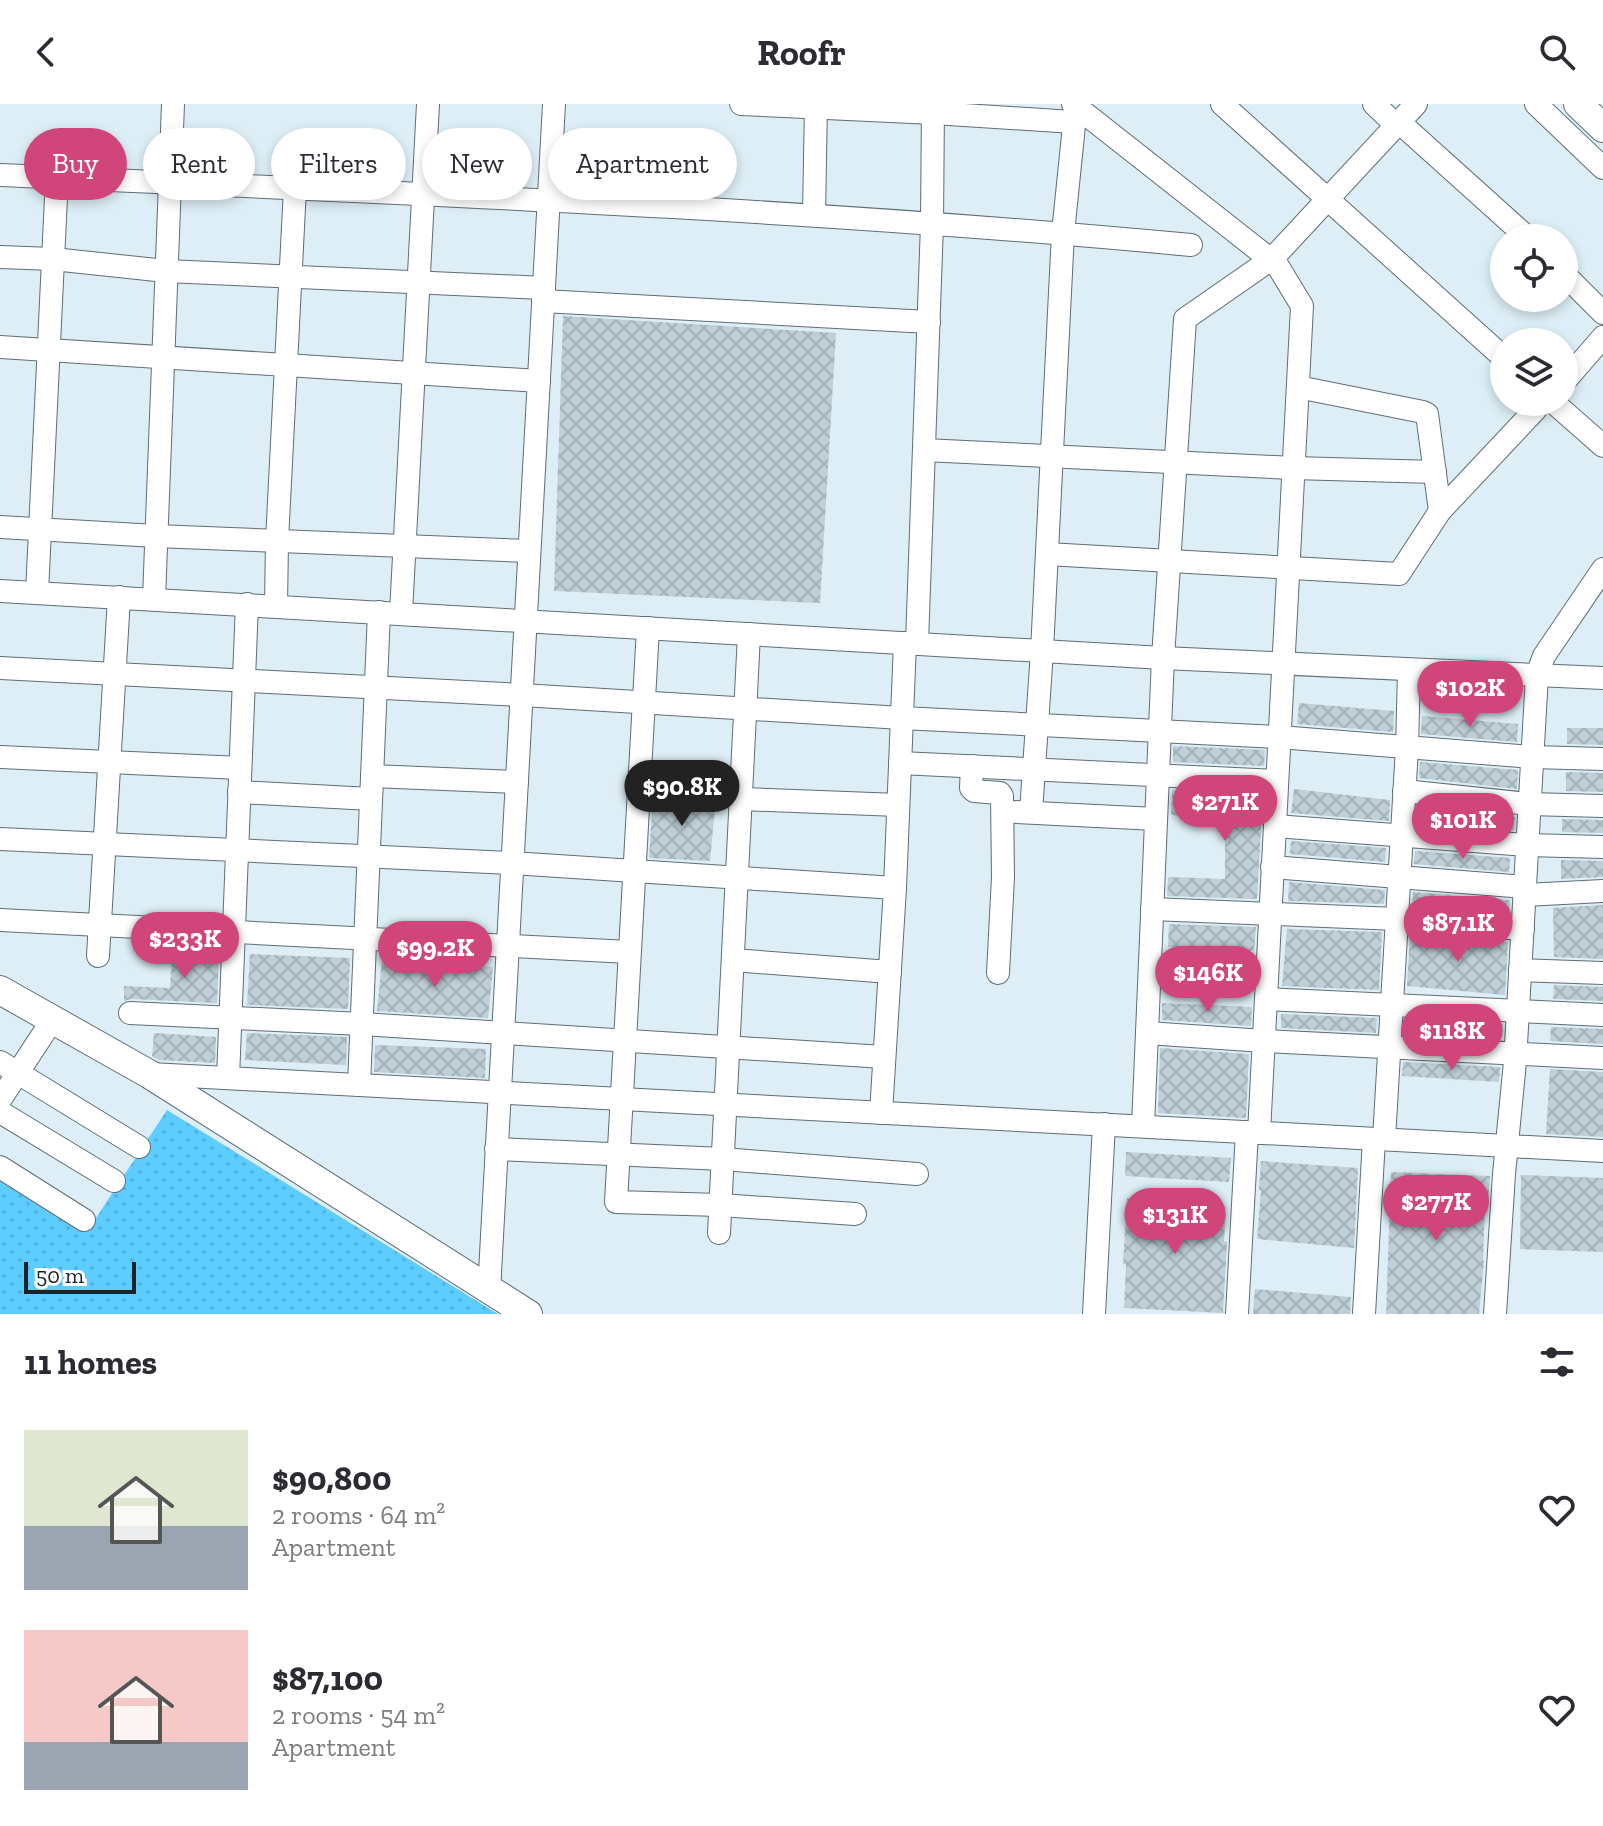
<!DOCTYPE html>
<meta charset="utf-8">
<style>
body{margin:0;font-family:"Zilla Slab",serif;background:#f7f7f7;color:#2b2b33;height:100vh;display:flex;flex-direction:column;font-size:30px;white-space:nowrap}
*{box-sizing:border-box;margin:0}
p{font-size:26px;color:#7c7c81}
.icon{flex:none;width:44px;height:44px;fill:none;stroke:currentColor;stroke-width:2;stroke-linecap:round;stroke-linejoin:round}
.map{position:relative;height:1210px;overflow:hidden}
.side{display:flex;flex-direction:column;background:#fff;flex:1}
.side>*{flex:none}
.guide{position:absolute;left:24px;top:24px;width:800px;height:72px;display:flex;gap:16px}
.fabs{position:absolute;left:1490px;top:120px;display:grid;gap:16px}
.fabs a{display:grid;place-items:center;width:88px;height:88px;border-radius:50%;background:#fff;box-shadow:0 4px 12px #0003;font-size:40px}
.scale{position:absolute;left:24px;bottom:20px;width:112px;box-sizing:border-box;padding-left:8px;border:4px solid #1c2225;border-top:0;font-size:22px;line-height:28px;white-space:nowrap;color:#1c2225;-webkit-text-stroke:6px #fff;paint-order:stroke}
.price{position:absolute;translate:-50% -68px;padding:0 18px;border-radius:28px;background:#d0457a;color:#fff;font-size:26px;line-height:52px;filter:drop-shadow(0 2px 4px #0008)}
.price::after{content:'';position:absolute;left:50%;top:48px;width:24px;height:18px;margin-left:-12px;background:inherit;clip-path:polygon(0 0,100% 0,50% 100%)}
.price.current{background:#222;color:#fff}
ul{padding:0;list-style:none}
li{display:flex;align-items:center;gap:24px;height:200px;padding:0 24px}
li span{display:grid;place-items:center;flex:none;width:224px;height:160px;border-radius:0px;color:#555}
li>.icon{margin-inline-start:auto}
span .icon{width:96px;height:96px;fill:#fffc;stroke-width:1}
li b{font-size:34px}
h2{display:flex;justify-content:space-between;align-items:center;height:96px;padding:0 24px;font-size:34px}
.pill{padding:0 28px;border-radius:36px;background:#fff;box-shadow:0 4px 12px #0003;font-size:28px;line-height:72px}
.pill.current{background:#d0457a;color:#fff}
header{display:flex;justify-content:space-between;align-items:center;height:104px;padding:0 24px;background:#fff;font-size:36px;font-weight:700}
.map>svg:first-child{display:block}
</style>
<header><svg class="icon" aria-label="back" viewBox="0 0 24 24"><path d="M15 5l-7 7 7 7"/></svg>Roofr<svg class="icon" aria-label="search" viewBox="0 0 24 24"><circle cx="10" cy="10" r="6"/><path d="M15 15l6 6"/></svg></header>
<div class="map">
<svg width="1603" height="1210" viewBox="0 0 1603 1210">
<defs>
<pattern id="grass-dots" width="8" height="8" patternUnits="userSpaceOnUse" patternTransform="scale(2)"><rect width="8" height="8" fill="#5dcdff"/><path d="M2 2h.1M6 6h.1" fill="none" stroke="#50b0da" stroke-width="1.8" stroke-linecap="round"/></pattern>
<pattern id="building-cross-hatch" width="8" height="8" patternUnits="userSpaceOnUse" patternTransform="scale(2)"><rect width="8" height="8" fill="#bfcfd7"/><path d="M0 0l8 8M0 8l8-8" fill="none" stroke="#a4b1b8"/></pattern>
</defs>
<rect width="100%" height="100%" fill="#ddeef6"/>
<polygon fill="url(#grass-dots)" points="167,1006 498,1210 0,1210 0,1059 94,1117"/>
<g fill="url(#building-cross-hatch)">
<polygon points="563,212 836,229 820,499 554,487"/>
<polygon points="1299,599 1394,607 1393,628 1297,620"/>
<polygon points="1422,612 1518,620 1517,638 1421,630"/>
<polygon points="1567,624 1603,624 1603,641 1567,640"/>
<polygon points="1173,642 1265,646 1264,662 1173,658"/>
<polygon points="1420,658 1518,666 1517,685 1419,674"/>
<polygon points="1566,668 1603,669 1603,688 1566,687"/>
<polygon points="1294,685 1390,696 1389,717 1291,709"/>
<polygon points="1172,686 1263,690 1257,795 1167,792 1168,773 1225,775 1225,714 1171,711"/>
<polygon points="653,693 716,693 710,757 649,754"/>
<polygon points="1418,702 1515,713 1514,726 1417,719"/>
<polygon points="1562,715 1603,716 1603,729 1562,728"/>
<polygon points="1291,737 1386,744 1385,758 1290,750"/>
<polygon points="1415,747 1510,754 1509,768 1414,760"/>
<polygon points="1561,756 1603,757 1603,773 1561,775"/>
<polygon points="1289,778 1385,786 1384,800 1288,797"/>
<polygon points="1413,788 1510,796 1509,810 1412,802"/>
<polygon points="1603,801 1603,855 1554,853 1553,804"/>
<polygon points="1169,820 1256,823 1254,847 1168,843"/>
<polygon points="1287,825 1382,828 1379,886 1282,882"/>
<polygon points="1410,830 1508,838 1505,891 1407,882"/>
<polygon points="172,847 219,849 217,899 131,895 124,897 124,882 170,884"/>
<polygon points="250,850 350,854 348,905 247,901"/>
<polygon points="382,856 493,863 488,914 377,907"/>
<polygon points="1554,881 1603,883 1603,897 1553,895"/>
<polygon points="1162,899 1252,903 1251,922 1162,916"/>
<polygon points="1281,910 1377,914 1376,929 1281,924"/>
<polygon points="1405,916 1503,920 1502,935 1404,930"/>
<polygon points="1551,923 1603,925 1603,940 1550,937"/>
<polygon points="154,929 216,933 215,959 159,956 152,952"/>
<polygon points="247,929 347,933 346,961 245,956"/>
<polygon points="375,941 486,945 485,974 374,968"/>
<polygon points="1160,944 1249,950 1246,1014 1158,1009"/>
<polygon points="1403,958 1500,963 1499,978 1402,972"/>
<polygon points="1550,965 1603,968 1603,1033 1546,1030"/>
<polygon points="1126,1048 1231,1054 1229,1078 1125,1072"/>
<polygon points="1261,1057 1358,1064 1354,1144 1257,1135 1261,1086 1259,1086"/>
<polygon points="1391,1068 1490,1072 1488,1099 1485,1099 1483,1157 1484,1157 1479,1210 1386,1210"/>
<polygon points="1521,1071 1603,1074 1603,1148 1520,1145"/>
<polygon points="1127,1094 1226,1102 1224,1137 1227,1138 1223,1209 1124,1204 1126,1160 1123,1160"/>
<polygon points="1255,1185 1351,1193 1350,1210 1253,1210"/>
</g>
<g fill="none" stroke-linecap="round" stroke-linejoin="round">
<g stroke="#5f6d75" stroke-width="24">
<g id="minor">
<polyline points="741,0 933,9 1073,18"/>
<polyline points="1073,0 1271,156"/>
<polyline points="1222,0 1504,254"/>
<polyline points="1374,0 1396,21"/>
<polyline points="1536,0 1603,64"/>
<polyline points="1399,18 1528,134"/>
<path d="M0 71C397 89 795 104 1191 141"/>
<polyline points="814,111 816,0"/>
<polyline points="0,153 53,155 166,167 544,184"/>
<polyline points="1564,170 1603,209"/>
<polyline points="543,197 929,218"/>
<polyline points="0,243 539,277"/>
<polyline points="1564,278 1603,233"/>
<polyline points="1298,283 1423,308 1427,310 1440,407"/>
<polyline points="1553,298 1603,342"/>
<polyline points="924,346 1293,364 1435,368"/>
<polyline points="0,423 156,432 529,447"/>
<polyline points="1047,450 1399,470 1440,407 1536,305"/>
<polyline points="0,487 1163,554 1603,574"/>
<polyline points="37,489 57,73"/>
<polyline points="154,495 173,0"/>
<polyline points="276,502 277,437 295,84"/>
<polyline points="401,509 428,0"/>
<polyline points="648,524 616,1098 720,1101 855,1110"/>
<polyline points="917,539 932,120 933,0"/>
<polyline points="0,564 522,591 902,614 1279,633 1532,653 1603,655"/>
<polyline points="0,653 240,664"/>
<polyline points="900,659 1277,677"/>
<polyline points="972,662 971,684 974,687 1000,689 1002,692 1003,773 998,869"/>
<polyline points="372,672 517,678"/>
<polyline points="1404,687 1529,700 1603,702"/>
<polyline points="239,688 371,695"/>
<polyline points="741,695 898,701"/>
<polyline points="1016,708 1156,715"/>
<polyline points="1031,708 1042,547 1063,129 1076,2"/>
<polyline points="1275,722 1527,741 1603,743"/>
<polyline points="0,735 512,759 895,784"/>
<polyline points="1272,763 1525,783"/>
<polyline points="1524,791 1603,787"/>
<polyline points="1152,805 1397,815 1523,825"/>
<polyline points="0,816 629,848"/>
<polyline points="98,852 119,493"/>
<polyline points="733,856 890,868"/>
<polyline points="1520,866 1603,869"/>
<polyline points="1266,895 1603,911"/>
<polyline points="130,909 362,920 884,953"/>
<polyline points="1147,929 1264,937 1603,954"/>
<polyline points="0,958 139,1043"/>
<polyline points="150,970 1603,1047"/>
<polyline points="228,974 247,500"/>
<polyline points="359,981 379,508"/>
<polyline points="0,996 53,915"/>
<polyline points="0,1008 114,1077"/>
<polyline points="881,1009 895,784 905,539"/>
<polyline points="1143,1022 1163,554 1185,215 1273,154 1416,0"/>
<polyline points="1259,1029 1302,202 1273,154"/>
<polyline points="1384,1035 1407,644 1409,566"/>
<polyline points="496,1045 723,1055 917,1070"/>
<polyline points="0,1063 84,1116"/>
<polyline points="719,1129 749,530"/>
<polyline points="489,1187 554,0"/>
<polyline points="1094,1210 1104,1020"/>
<polyline points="1237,1210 1247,1028"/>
<polyline points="1364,1210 1374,1035"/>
<polyline points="1495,1210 1504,1070 1515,958 1537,571 1544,552 1603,465"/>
</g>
</g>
<g stroke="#5f6d75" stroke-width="30">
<g id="major">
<polyline points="1578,0 1603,24"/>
<polyline points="0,886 149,970 528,1210"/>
</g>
</g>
<use href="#minor" stroke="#fff" stroke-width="22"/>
<use href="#major" stroke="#fff" stroke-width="28"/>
</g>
</svg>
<div class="fabs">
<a><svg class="icon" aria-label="locate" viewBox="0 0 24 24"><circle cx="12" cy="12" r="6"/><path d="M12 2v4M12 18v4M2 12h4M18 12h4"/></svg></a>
<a><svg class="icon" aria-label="layers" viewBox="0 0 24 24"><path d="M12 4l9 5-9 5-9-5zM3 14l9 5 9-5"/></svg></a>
</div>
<div class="scale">50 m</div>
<b class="price" style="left:1470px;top:625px">$102K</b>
<b class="price current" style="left:682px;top:724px">$90.8K</b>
<b class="price" style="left:1225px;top:739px">$271K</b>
<b class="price" style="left:1463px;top:757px">$101K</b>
<b class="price" style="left:1458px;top:860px">$87.1K</b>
<b class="price" style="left:185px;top:876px">$233K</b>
<b class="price" style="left:435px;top:885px">$99.2K</b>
<b class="price" style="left:1208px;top:910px">$146K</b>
<b class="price" style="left:1452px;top:968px">$118K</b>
<b class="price" style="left:1436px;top:1139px">$277K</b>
<b class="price" style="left:1175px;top:1152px">$131K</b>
<div class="guide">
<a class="pill current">Buy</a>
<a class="pill">Rent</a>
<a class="pill">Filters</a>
<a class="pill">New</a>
<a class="pill">Apartment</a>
</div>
</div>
<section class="side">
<h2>11 homes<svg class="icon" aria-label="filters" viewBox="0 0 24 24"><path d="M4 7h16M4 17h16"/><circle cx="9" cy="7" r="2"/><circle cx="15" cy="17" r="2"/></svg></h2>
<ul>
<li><span style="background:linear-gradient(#dfe7d0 60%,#9aa5b1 0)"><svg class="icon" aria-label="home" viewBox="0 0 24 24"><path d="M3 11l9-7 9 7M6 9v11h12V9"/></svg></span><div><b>$90,800</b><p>2 rooms · 64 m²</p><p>Apartment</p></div><svg class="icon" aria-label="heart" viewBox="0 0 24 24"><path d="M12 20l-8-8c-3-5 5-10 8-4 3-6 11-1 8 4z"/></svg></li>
<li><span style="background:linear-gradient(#f6c9c9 70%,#9aa5b1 0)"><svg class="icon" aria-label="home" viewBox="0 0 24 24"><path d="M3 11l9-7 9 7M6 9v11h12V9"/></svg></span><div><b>$87,100</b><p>2 rooms · 54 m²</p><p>Apartment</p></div><svg class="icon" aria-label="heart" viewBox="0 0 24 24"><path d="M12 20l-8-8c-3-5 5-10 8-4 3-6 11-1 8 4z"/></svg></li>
</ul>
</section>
